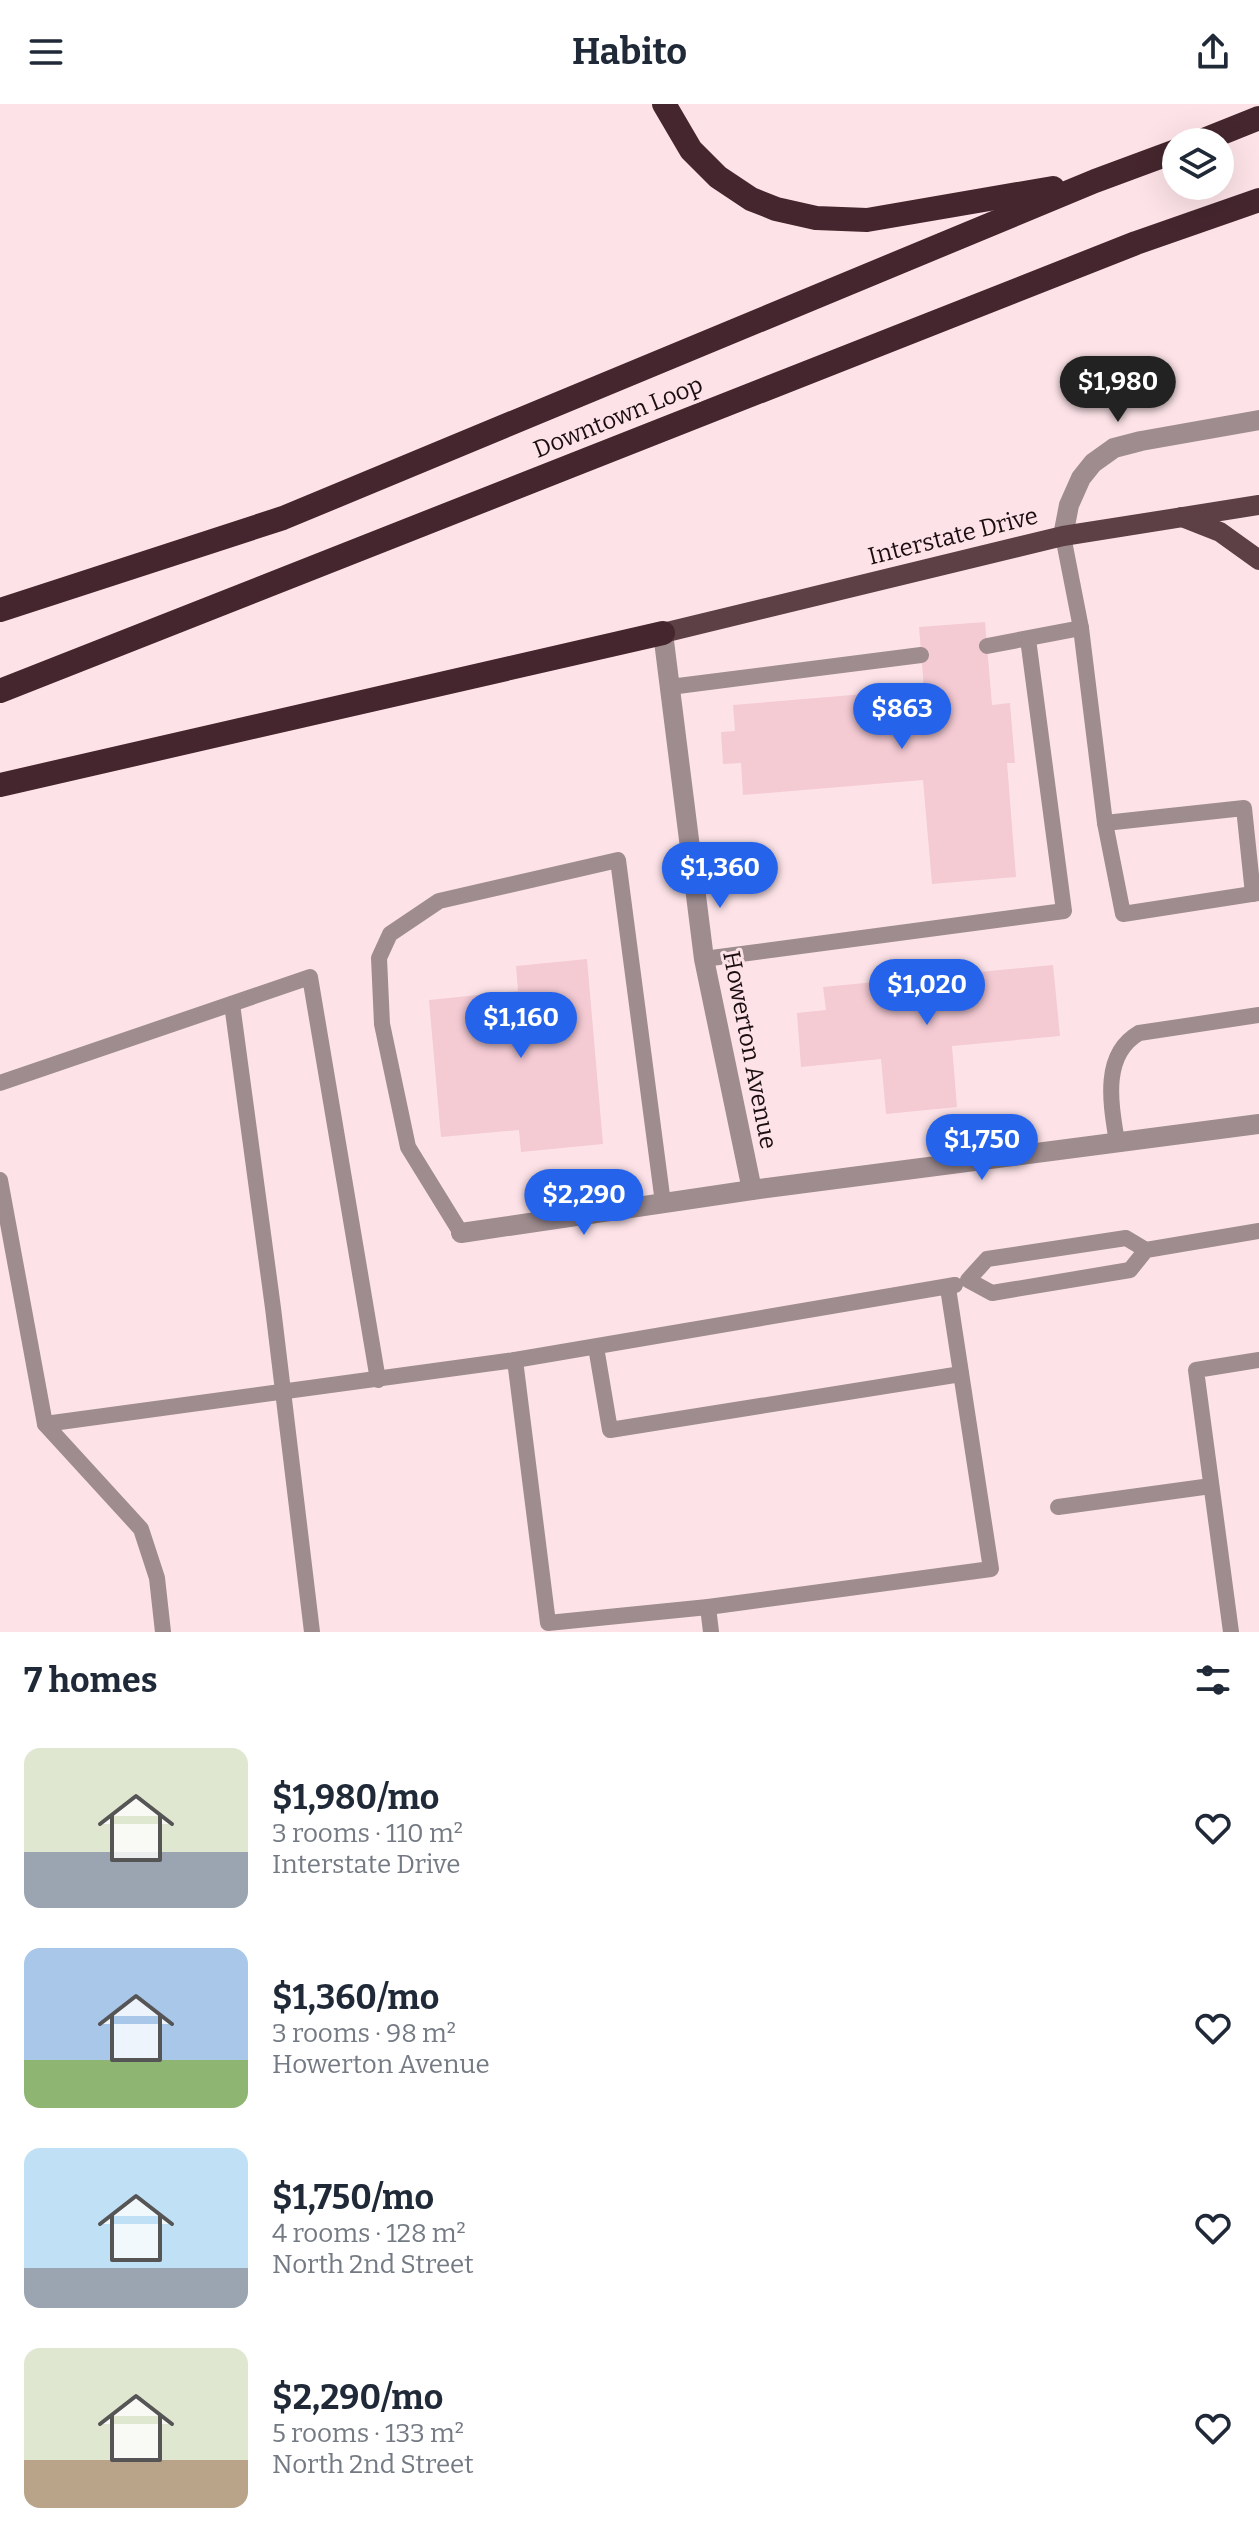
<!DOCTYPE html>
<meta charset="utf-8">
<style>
body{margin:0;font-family:Bitter,serif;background:#f6f6f7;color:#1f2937;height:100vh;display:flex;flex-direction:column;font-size:30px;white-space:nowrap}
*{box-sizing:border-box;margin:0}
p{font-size:26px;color:#747a83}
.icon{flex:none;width:44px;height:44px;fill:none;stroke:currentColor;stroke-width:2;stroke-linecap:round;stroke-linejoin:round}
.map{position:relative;height:1528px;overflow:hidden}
.side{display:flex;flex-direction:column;background:#fff;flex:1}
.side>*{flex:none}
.tools{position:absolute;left:1162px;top:24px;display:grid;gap:16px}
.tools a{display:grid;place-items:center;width:72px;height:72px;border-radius:50%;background:#fff;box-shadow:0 8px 32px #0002;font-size:40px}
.price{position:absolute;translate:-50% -68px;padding:0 18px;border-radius:28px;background:#2563eb;color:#fff;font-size:26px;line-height:52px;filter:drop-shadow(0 2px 4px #0008)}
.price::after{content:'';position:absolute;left:50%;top:48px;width:24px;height:18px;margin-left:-12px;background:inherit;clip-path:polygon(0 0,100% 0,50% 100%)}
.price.active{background:#222;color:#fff}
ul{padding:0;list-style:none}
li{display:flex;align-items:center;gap:24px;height:200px;padding:0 24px}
li span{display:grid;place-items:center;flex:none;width:224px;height:160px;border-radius:16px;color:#555}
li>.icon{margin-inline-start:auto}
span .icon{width:96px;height:96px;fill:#fffc;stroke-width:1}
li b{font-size:34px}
h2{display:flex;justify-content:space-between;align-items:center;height:96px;padding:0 24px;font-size:34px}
header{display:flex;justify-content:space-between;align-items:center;height:104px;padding:0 24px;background:#fff;font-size:36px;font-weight:700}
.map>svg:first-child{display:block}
</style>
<header><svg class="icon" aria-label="menu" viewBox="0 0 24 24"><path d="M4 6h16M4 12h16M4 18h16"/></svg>Habito<svg class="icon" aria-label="share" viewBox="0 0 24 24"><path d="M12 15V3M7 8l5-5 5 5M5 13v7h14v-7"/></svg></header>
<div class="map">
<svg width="1259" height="1528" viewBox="0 0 1259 1528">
<rect width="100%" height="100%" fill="#fde3e8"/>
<g fill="#f4cad3">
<polygon points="985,518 992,601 1010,599 1015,659 1007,659 1016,773 932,780 923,676 743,691 741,659 723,660 721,628 735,627 733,601 924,585 919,523"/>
<polygon points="587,855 603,1040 521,1048 519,1026 441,1033 429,896 518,887 516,862"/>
<polygon points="1053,861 1060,932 952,942 957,1003 886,1010 881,955 801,963 797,909 826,906 823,883"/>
</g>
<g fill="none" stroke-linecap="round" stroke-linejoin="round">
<g stroke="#9e8c8f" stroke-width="16">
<polyline points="1063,432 1081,524 1105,719 1244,704 1253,790"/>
<polyline points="987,542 1081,524"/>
<polyline points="670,583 921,551"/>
<polyline points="1105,719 1123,810 1259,789"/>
<polyline points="704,855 1064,807 1028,535"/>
<polyline points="232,900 273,1204 312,1528"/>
<polyline points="0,979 310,873 378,1276"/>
<path d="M1117 1038C1111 1001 1101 951 1139 929L1259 911"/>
<polyline points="0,1076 45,1320 141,1425 157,1474 163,1528"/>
<polyline points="461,1129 408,1043 382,920 379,854 390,830 439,797 618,756 663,1099"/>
<polyline points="1146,1146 1130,1166 992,1189 968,1176 987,1155 1126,1134 1146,1146 1259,1127"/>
<polyline points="596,1243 610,1326 961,1270"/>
<polyline points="515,1256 955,1181"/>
<polyline points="45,1320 515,1256 548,1519 708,1503 991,1465 948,1184"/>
<polyline points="1058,1403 1211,1382"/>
<polyline points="708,1503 711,1528"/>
<polyline points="1231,1528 1196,1266 1259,1256"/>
</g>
<g stroke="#9e8c8f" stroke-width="20">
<polyline points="1063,432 1069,401 1081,374 1093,359 1114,344 1141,337 1259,316"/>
<polyline points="663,529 704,855 752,1086"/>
<polyline points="461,1129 752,1086 1259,1020"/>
</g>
<g stroke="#5d4046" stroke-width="20">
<polyline points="1182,413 1220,428 1259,456"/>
<polyline points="663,529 1063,432 1259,401"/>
</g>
<g stroke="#45262e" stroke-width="24">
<polyline points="664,0 691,46 718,73 751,95 776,105 816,114 867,116 1053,84"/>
<polyline points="1199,38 1259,14"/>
<polyline points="0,506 283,414 1095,77 1176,47"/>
<polyline points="0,587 1136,139 1259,96"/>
<polyline points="0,681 663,529"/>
</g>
</g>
<g text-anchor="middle" stroke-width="6" stroke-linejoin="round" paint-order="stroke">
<g font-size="24" fill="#1b0e11" stroke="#fde3e8">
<text transform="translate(618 313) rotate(-22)" y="8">Downtown Loop</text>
<text transform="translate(953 432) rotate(-14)" y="8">Interstate Drive</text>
<text transform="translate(750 946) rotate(79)" y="8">Howerton Avenue</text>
</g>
</g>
</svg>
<div class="tools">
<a><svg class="icon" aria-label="layers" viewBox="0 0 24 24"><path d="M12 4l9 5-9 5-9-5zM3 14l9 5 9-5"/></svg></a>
</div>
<b class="price active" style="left:1118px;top:320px">$1,980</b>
<b class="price" style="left:902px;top:647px">$863</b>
<b class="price" style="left:720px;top:806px">$1,360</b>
<b class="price" style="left:927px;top:923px">$1,020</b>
<b class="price" style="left:521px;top:956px">$1,160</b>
<b class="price" style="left:982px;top:1078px">$1,750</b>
<b class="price" style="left:584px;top:1133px">$2,290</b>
</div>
<section class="side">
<h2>7 homes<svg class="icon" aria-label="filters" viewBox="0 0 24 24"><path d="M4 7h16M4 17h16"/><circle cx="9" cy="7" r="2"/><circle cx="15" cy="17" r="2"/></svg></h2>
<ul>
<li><span style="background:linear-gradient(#dfe7d0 65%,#9aa5b1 0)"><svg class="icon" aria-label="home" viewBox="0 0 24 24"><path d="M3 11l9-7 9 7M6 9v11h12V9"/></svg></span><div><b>$1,980/mo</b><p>3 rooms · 110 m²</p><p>Interstate Drive</p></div><svg class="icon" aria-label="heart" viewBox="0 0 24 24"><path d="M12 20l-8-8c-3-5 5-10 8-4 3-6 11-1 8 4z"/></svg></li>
<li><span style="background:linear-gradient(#a9c7e8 70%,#8fb573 0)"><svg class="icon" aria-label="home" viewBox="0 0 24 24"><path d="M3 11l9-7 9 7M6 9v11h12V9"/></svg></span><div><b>$1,360/mo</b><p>3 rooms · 98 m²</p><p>Howerton Avenue</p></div><svg class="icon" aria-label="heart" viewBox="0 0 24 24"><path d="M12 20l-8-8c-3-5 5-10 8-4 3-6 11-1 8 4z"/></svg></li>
<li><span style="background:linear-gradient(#bfe0f5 75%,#9aa5b1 0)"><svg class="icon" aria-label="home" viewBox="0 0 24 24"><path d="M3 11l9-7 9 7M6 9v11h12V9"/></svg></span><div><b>$1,750/mo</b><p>4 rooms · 128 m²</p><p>North 2nd Street</p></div><svg class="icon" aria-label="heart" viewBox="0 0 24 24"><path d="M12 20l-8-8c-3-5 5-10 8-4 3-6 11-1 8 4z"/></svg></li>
<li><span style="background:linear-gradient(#dfe7d0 70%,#b9a48a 0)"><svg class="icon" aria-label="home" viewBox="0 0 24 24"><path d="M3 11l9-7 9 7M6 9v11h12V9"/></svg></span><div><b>$2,290/mo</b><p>5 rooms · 133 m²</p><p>North 2nd Street</p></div><svg class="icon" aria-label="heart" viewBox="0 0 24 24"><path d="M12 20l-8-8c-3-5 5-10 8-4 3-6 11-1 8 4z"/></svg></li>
</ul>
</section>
